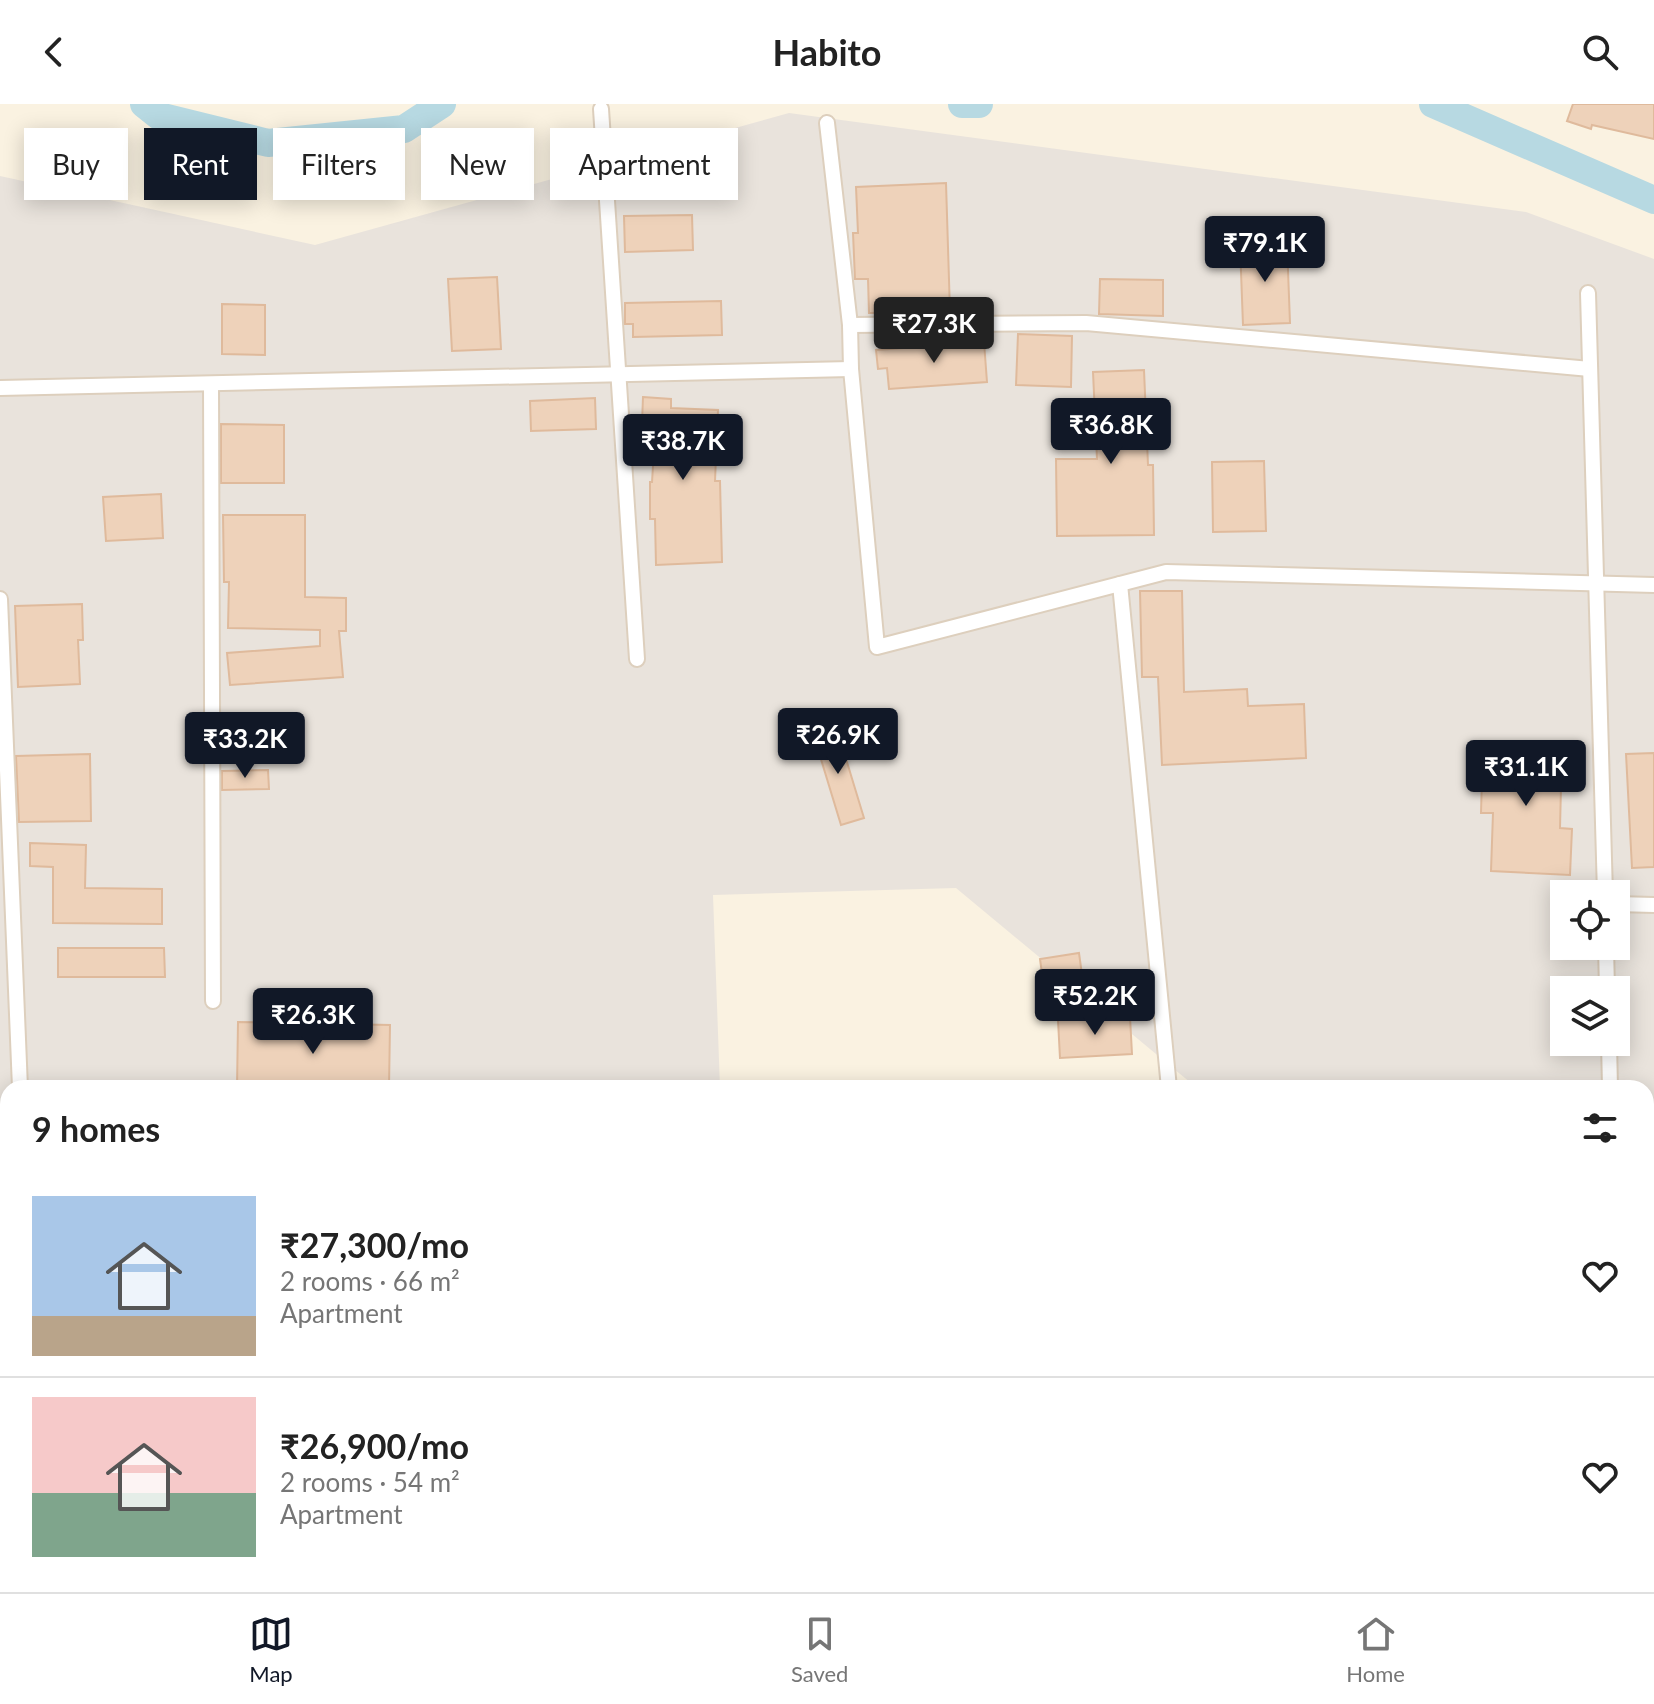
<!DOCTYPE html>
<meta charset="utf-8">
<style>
body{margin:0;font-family:Lato,sans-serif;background:#f2f2f2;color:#222;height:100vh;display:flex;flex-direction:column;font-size:30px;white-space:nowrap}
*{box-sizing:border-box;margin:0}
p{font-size:26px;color:#767676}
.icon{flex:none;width:44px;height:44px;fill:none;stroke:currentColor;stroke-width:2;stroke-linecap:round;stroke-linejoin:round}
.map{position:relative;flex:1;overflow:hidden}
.details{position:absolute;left:0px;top:976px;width:1654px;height:512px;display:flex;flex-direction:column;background:#fff;border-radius:24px 24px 0 0;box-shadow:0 4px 20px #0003}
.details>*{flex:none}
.guide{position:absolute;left:24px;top:24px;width:800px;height:72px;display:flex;gap:16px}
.fabs{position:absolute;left:1550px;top:776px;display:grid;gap:16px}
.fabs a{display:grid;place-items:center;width:80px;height:80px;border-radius:0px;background:#fff;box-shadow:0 4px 20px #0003;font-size:40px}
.price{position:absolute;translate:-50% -68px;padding:0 18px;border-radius:8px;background:#111827;color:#fff;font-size:26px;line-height:52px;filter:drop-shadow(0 2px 4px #0008)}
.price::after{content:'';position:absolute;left:50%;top:48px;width:24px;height:18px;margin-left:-12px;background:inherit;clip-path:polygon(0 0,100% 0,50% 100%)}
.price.current{background:#222;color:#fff}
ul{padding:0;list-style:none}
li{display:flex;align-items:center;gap:24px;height:200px;padding:0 32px}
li+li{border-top:2px solid #e0e0e0}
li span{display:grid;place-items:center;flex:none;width:224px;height:160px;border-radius:0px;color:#555}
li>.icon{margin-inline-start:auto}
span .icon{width:96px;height:96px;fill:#fffc;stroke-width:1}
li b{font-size:34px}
h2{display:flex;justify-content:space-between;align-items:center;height:96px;padding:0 32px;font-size:34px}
.pill{padding:0 28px;border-radius:0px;background:#fff;box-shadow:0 4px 20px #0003;font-size:28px;line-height:72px}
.pill.current{background:#111827;color:#fff}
header{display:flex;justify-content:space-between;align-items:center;height:104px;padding:0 32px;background:#fff;font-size:36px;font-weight:700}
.tab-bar{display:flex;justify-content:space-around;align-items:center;height:112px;border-top:2px solid #e0e0e0;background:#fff;font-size:22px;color:#767676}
.tab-bar a{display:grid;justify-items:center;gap:4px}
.tab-bar .current{color:#111827}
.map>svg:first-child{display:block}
</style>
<header><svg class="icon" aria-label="back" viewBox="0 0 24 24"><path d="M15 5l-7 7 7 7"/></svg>Habito<svg class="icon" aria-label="search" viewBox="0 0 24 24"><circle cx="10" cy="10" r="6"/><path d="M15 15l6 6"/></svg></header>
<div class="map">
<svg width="1654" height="1488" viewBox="0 0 1654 1488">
<rect width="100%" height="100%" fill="#faf2e1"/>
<path fill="#e9e3dc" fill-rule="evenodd" d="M789 9 1526 108 1654 155V1488H1607L1603 1480H1646V984H1197L956 784 713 791 720 984H8V1480H657L654 1488H0V72L315 141ZM1564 790H1616V842H1564ZM1564 886H1616V938H1564Z"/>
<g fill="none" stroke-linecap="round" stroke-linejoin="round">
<g stroke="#b7d9e2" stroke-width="28">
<polyline points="144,0 159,12 268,39 404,25 442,0"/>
<polyline points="962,0 979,0"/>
<polyline points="1433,0 1654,96"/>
</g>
</g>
<g fill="#eed2ba" stroke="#dfba9c" stroke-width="2">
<polygon points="1573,0 1654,0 1654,35 1592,21 1591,25 1567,17"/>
<polygon points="946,79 950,208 869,209 868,175 855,175 853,129 858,129 856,83"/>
<polygon points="692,111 693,146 625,148 624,112"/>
<polygon points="1287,140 1290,219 1243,221 1240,141"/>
<polygon points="497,173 501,245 452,247 448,175"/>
<polygon points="1100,175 1163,176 1163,212 1099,210"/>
<polygon points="721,197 722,231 633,233 633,220 625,220 625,199"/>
<polygon points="222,200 265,201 265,251 222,250"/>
<polygon points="1018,230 1072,232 1071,283 1016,281"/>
<polygon points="984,238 987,278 889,285 887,264 878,265 876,246"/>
<polygon points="1144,266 1148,361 1153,361 1154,431 1057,432 1056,355 1097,355 1093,268"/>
<polygon points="643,293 671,295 671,304 718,306 715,377 720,377 722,458 656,461 655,415 650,415 650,378 652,378 654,346 641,346"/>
<polygon points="595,294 596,325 531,327 530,297"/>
<polygon points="221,320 284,321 284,379 221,379"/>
<polygon points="1264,357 1266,427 1213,428 1212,358"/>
<polygon points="161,390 163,434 106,437 103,393"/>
<polygon points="223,411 305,411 305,493 346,494 346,527 339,527 343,573 230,581 227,549 320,542 320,526 228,524 229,478 224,478"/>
<polygon points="1140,487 1182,487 1184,588 1247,585 1248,602 1304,600 1306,654 1162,661 1158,573 1142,573"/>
<polygon points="82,500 83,536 78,536 80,580 18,583 15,502"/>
<polygon points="836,622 864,714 841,721 813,629"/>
<polygon points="1483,639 1562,641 1560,724 1572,725 1570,771 1491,767 1493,709 1481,709"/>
<polygon points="1654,649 1654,763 1632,764 1626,650"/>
<polygon points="90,650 91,717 19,718 16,652"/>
<polygon points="268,666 269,685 222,686 222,667"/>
<polygon points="30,739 86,741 85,784 162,785 162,820 53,819 53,763 30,762"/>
<polygon points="58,844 164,844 165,873 58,873"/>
<polygon points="1079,849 1083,878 1044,884 1040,855"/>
<polygon points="1130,913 1132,950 1060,954 1058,916"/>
<polygon points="238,918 390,921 389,984 237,984"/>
</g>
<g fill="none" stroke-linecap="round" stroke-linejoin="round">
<g stroke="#ddcfbd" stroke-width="18">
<g id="street">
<polyline points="601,5 637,555"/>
<polyline points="827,19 850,221 851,265 877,543 1166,468 1654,481"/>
<polyline points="1588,189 1605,790"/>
<polyline points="850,221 1086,219 1590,265"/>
<polyline points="211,280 213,897"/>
<polyline points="0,284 851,265"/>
<polyline points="1120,480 1169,984"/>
<polyline points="0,495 20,984"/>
<polyline points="1616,800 1654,801"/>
<polyline points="1606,842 1607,886"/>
<polyline points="1609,938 1610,984"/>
<polyline points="1646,1218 1654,1219"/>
<polyline points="1386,1480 1391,1488"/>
<polyline points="347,1488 348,1480"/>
</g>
</g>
<use href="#street" stroke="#fff" stroke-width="14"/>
</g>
</svg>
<div class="fabs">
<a><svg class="icon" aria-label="locate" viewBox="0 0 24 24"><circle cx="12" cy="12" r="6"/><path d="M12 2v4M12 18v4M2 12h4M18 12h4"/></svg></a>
<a><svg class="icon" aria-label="layers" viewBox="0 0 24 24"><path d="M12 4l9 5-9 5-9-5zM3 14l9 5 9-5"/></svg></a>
</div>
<b class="price" style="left:1265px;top:180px">₹79.1K</b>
<b class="price current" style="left:934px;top:261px">₹27.3K</b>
<b class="price" style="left:1111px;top:362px">₹36.8K</b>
<b class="price" style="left:683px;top:378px">₹38.7K</b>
<b class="price" style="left:838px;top:672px">₹26.9K</b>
<b class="price" style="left:245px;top:676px">₹33.2K</b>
<b class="price" style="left:1526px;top:704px">₹31.1K</b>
<b class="price" style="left:1095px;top:933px">₹52.2K</b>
<b class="price" style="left:313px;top:952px">₹26.3K</b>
<div class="guide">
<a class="pill">Buy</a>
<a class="pill current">Rent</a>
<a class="pill">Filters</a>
<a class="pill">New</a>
<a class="pill">Apartment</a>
</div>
<section class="details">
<h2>9 homes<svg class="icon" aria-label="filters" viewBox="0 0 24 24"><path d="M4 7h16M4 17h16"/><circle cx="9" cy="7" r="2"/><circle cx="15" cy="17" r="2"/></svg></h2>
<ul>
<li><span style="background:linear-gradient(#a9c7e8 75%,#b9a48a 0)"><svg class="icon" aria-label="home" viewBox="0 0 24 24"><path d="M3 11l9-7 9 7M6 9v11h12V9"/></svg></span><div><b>₹27,300/mo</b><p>2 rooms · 66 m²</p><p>Apartment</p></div><svg class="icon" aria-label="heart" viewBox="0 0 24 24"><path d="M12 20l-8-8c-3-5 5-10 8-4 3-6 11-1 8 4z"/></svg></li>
<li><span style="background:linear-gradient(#f6c9c9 60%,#7fa58c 0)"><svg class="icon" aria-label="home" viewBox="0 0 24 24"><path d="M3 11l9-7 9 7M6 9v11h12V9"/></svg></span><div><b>₹26,900/mo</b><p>2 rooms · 54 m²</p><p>Apartment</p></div><svg class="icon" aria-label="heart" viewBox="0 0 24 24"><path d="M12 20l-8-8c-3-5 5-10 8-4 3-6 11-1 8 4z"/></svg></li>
</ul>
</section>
</div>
<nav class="tab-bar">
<a class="current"><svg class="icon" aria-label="map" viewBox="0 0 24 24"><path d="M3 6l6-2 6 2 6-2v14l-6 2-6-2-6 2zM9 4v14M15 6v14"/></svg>Map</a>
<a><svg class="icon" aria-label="saved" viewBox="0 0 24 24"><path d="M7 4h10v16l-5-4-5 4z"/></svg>Saved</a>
<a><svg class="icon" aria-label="home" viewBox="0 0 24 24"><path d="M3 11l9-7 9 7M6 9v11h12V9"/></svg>Home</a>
</nav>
